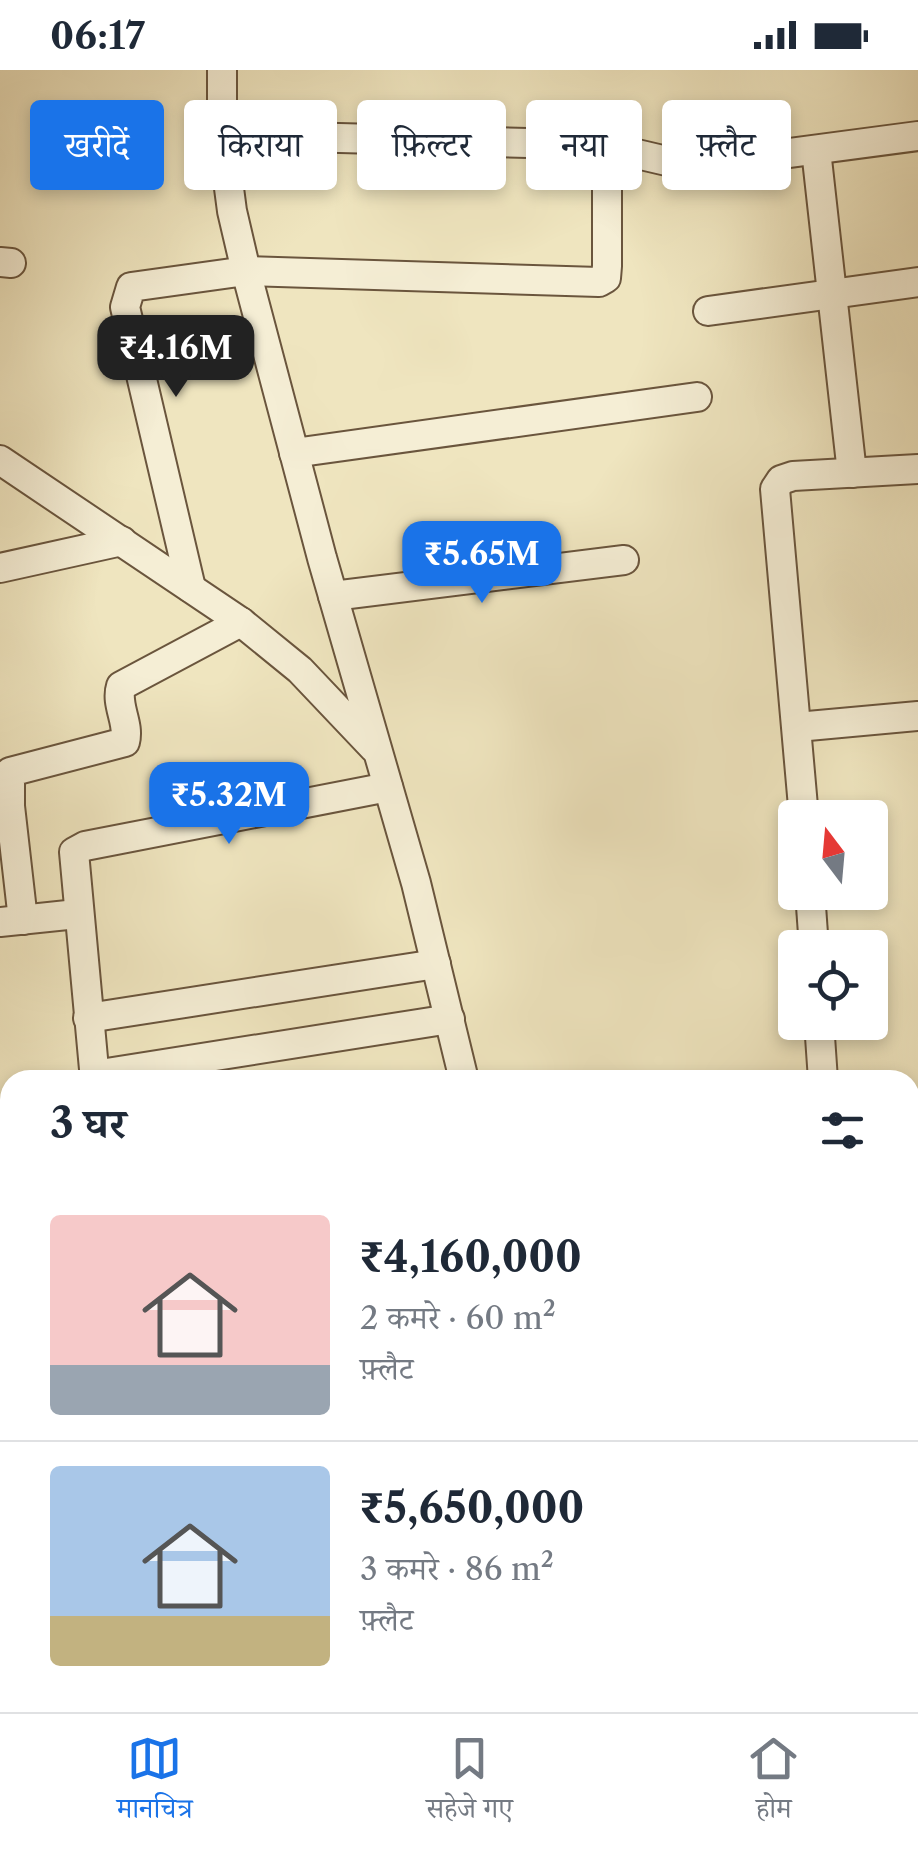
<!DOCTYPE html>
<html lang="hi">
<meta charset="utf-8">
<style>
body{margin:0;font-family:"Libre Caslon Text","Noto Serif Devanagari",serif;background:#f2f2f3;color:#1f2937;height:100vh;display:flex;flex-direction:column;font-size:38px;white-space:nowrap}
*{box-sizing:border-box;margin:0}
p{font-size:32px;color:#747a83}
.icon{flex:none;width:55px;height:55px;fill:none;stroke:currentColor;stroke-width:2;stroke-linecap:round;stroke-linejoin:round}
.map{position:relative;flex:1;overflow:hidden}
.panel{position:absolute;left:0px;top:1000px;width:920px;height:642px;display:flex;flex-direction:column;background:#fff;border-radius:30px 30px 0 0;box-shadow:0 5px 15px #0003}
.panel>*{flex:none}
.guide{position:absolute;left:30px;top:30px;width:860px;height:90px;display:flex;gap:20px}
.needle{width:65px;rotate:344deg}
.fabs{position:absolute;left:778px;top:730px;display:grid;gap:20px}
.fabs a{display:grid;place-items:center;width:110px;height:110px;border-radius:10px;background:#fff;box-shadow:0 5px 15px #0003;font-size:50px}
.price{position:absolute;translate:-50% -85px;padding:0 22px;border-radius:20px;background:#1a73e8;color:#fff;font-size:32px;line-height:65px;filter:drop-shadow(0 2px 5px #0008)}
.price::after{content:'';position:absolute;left:50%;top:60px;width:30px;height:22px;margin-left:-15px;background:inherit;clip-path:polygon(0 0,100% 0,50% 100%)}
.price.current{background:#222;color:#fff}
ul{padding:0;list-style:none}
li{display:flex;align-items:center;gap:30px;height:250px;padding:0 50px}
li+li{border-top:2px solid #e0e1e3}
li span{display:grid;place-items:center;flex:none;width:280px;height:200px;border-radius:10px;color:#555}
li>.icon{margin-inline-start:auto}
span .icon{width:120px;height:120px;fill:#fffc;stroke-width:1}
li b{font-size:42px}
h2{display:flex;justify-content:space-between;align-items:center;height:120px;padding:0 50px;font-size:42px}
.tag{padding:0 35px;border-radius:10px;background:#fff;box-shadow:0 5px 15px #0003;font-size:35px;line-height:90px}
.tag.current{background:#1a73e8;color:#fff}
.status{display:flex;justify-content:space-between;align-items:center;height:70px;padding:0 50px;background:#fff;direction:ltr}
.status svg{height:28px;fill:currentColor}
.menu{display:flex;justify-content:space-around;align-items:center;height:140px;border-top:2px solid #e0e1e3;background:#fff;font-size:28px;color:#747a83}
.menu a{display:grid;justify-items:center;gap:5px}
.menu .current{color:#1a73e8}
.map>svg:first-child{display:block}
</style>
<div class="status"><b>06:17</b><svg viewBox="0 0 49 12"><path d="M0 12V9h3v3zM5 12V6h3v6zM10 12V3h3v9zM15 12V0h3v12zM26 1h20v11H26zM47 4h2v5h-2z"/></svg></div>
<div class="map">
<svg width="918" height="1642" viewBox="0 0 918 1642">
<rect width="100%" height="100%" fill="#efe5bf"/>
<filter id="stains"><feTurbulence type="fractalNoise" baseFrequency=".002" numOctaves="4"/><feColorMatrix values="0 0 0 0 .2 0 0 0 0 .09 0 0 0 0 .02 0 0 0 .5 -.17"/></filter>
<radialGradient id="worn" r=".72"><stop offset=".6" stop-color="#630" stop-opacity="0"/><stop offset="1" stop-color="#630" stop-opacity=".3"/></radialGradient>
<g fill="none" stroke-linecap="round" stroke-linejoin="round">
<g stroke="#6a553d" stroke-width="32">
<g id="minor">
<polyline points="222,0 222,65 232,141 246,201 322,488 416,813 464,1010"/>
<polyline points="222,65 567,74 607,77 671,92 714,93 918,66"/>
<polyline points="816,80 852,403"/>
<polyline points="0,192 11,193"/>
<polyline points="708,241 918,212"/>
<polyline points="294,383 697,327"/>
<polyline points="0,390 241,552 300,600 374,678"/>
<polyline points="0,498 122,471"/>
<polyline points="191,518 125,237 131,217 246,201 599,212 606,208 607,196 607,77"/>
<polyline points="333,526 624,490"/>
<polyline points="797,657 918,646"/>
<path d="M10 736V702L125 672C130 653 115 635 121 616L241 552"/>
<polyline points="0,737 10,736 23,850"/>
<polyline points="804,748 775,419 781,410 793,406 918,399"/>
<polyline points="810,822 814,878"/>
<polyline points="0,852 77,844"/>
<polyline points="88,948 436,894"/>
<polyline points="819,952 823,1010"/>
<polyline points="94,1005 450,949"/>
<polyline points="95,1010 74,782 85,776 388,717"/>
<polyline points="910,1094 918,1093"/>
<polyline points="910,1120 918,1119"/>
<polyline points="0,1180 1,1191"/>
<polyline points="0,1220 10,1219"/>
<polyline points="0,1516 10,1515"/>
<polyline points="0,1608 10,1607"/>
<polyline points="560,1632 560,1642"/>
<polyline points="749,1642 750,1632"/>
<polyline points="898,1642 898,1632"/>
</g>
</g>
<use href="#minor" stroke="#f5eed5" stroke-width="28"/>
</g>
<rect width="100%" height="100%" filter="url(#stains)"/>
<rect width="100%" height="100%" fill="url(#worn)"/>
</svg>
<div class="fabs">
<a><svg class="needle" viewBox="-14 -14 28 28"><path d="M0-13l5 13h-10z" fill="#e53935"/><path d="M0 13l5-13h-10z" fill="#747a83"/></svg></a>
<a><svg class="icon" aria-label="locate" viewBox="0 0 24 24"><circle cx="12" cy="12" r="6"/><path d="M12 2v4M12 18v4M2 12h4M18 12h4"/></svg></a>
</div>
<b class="price current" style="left:176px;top:330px">₹4.16M</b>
<b class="price" style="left:482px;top:536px">₹5.65M</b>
<b class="price" style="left:229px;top:777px">₹5.32M</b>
<div class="guide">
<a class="tag current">खरीदें</a>
<a class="tag">किराया</a>
<a class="tag">फ़िल्टर</a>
<a class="tag">नया</a>
<a class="tag">फ़्लैट</a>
</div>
<section class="panel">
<h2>3 घर<svg class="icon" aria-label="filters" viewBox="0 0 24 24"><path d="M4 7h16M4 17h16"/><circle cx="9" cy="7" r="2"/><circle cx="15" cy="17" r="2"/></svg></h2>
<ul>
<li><span style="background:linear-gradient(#f6c9c9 75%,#9aa5b1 0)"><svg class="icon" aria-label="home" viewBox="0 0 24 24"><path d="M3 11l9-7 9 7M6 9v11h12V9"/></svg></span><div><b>₹4,160,000</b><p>2 कमरे · 60 m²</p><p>फ़्लैट</p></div></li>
<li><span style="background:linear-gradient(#a9c7e8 75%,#c2b280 0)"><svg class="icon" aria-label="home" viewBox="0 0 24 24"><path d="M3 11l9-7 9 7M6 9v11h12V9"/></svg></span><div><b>₹5,650,000</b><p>3 कमरे · 86 m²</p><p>फ़्लैट</p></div></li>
</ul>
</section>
</div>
<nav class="menu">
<a class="current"><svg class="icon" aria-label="map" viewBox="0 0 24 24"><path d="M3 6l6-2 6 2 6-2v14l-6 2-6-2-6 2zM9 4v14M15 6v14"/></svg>मानचित्र</a>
<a><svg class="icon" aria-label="saved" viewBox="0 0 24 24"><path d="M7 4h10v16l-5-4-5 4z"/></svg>सहेजे गए</a>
<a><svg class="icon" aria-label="home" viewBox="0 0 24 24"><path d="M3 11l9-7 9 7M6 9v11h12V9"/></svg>होम</a>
</nav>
